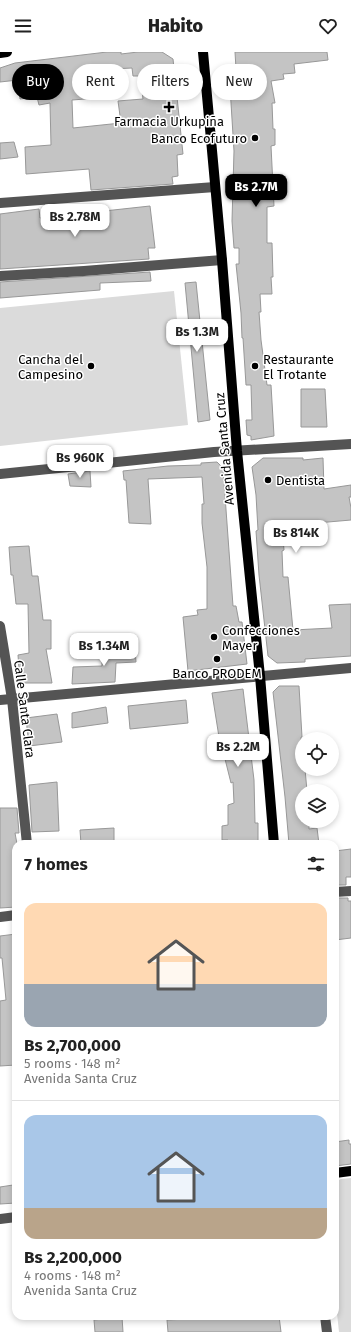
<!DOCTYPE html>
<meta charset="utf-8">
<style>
body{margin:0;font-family:"Fira Sans",sans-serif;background:#f6f6f6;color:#222;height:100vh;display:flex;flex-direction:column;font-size:15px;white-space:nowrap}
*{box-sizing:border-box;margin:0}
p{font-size:13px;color:#767676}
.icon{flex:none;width:22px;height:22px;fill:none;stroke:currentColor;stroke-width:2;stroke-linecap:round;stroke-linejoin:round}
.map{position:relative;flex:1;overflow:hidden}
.details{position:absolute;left:12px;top:788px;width:327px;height:480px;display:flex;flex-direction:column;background:#fff;border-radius:12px;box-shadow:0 2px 6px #0003}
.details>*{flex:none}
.top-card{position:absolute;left:12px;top:12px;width:327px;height:36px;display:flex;gap:8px}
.fabs{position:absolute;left:295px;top:680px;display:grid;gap:8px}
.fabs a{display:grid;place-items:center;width:44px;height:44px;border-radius:50%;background:#fff;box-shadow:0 2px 6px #0003;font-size:20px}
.price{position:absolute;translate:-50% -34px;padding:0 9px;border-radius:8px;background:#fff;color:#222;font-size:13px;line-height:26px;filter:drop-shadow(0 1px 2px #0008)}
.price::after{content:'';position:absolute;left:50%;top:24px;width:12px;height:9px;margin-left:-6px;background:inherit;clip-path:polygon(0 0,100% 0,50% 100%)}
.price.active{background:#000;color:#fff}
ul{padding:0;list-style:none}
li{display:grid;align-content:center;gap:8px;height:212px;padding:0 12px}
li+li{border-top:1px solid #e0e0e0}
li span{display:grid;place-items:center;height:124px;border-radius:12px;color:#555}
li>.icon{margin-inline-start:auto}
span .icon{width:72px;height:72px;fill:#fffc;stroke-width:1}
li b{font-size:17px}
h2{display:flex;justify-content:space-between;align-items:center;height:48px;padding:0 12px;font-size:17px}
.tag{padding:0 14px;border-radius:18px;background:#fff;box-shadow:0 2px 6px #0003;font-size:14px;line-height:36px}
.tag.active{background:#000;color:#fff}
header{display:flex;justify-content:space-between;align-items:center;height:52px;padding:0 12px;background:#fff;font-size:18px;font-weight:800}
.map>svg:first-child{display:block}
</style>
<header><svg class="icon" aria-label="menu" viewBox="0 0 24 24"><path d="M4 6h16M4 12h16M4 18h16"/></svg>Habito<svg class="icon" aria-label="heart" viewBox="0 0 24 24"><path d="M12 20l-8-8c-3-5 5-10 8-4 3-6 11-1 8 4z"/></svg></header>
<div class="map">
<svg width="351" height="1280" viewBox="0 0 351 1280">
<rect width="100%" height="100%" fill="#fff"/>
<g fill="#dbdbdb">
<polygon points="174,239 188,373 0,394 0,256"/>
<polygon points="351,1126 351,1280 339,1280 335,1243 335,1130 341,1127"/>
</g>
<g fill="#c4c4c4" stroke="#989898" fill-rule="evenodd">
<path d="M107 0H121V2L138 0H162L173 7 183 102 177 103 178 124 172 125 173 132 91 138 89 117 26 122 25 95 51 93 50 51 39 53 37 45 20 47 18 28 0 30V16L15 11ZM132 16 133 24H140L143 47 118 49 121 71 73 76 72 48 111 45V17Z"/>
<polygon points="235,0 327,0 328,8 294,12 295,21 283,22 284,27 271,29 275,51 272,51 273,77 275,77 275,93 271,94 274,154 267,155 267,191 272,191 273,225 271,225 272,242 260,242 261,260 259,260 261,288 267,333 271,333 274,384 251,388 251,384 247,383 246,368 252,368 251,333 246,333 243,286 242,286 241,261 236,212 239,212 239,196 234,196 232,169 234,99 230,35 237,34"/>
<polygon points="14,90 18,105 0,107 0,91"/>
<polygon points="150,154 155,196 148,196 149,207 0,217 0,162 39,157 40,166"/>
<polygon points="150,220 151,229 100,231 100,238 0,246 0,230"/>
<polygon points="196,230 210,368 198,370 185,231"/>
<polygon points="301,337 325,337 327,375 301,375"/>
<polygon points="263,406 303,406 303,408 323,406 324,437 351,433 351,445 349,445 351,456 351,468 282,474 284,498 282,499 283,525 288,525 293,578 332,576 329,553 351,552 351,604 305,607 305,610 277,611 268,604 259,523 256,479 258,478 256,443 252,415"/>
<polygon points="217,410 223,416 233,554 236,554 239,570 242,570 247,612 188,619 183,565 198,563 197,558 207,557 207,515 202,471 202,452 204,452 202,425 148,427 151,472 129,471 126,428 124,428 123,419 168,414 201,413 201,411"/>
<polygon points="90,419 91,435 70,434 68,422"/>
<polygon points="29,494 32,524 38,524 43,568 51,568 51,597 46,597 52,631 20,631 18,603 29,601 28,552 16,552 13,523 11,523 9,495"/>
<polygon points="102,596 135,596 136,610 116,611 115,630 72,632 73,615 102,614"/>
<polygon points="279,634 299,634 302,685 301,685 302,717 305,717 307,739 302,739 302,769 309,769 309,777 317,776 319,792 289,792 285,745 273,640"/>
<polygon points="243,637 254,728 255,771 258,771 258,790 244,792 229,792 228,788 222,788 222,774 228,773 228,753 234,751 233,730 231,731 225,707 237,706 234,683 219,685 212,641"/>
<polygon points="186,648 188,671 130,677 128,654"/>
<polygon points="106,655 108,671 72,676 72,661"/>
<polygon points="57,662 62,690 29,694 26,666"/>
<polygon points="57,730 59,779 32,780 29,733"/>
<polygon points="0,756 17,756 19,781 15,781 17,792 16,855 0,856"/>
<polygon points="114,776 114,789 108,790 108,792 81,792 80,778"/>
<polygon points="351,797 351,825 346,825 346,833 335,833 335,799"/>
<polygon points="335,846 348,846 348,849 351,849 351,886 335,888"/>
<polygon points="16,882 16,1013 0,1014 0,949 6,948 2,906 0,906 0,884"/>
<polygon points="349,1088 349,1092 351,1092 351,1112 335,1114 335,1090"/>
<polygon points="13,1133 16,1151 0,1152 0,1135"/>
<polygon points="186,1264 279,1264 281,1280 168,1280 167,1268 187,1267"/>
<polygon points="122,1265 123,1280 95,1280 94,1268"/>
</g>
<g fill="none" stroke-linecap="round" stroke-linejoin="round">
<g stroke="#545454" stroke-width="10">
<polyline points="0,151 215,135"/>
<polyline points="0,224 84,219 222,208"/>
<polyline points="0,422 214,400 351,392"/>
<polyline points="0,574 12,647 27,792"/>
<polyline points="0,648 351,616"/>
<polyline points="335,840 351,839"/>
<polyline points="0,865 16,863"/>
<polyline points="0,1167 16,1165"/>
<polyline points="325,1264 327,1280"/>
</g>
<g stroke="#000" stroke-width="10">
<polyline points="203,0 222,208 237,399 260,624 274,792"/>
<polyline points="0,1 7,0"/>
<polyline points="335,1121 351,1119"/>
</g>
</g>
<g fill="#000" stroke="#fff" stroke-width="1.5">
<path d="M167 49h4v4h4v4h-4v4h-4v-4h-4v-4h4z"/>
<circle cx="255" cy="86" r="4"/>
<circle cx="91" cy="314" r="4"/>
<circle cx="255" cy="314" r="4"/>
<circle cx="268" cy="428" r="4"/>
<circle cx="214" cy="585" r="4"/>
<circle cx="217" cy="607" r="4"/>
</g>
<g text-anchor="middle" stroke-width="3" stroke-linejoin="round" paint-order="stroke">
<g font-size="13" fill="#000" stroke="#fff" text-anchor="start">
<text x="169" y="74" text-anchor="middle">Farmacia Urkupiña</text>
<text x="247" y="91" text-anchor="end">Banco Ecofuturo</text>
<text x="83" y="312" text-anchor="end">Cancha del<tspan x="83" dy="15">Campesino</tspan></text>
<text x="263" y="312">Restaurante<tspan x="263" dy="15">El Trotante</tspan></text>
<text x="276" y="433">Dentista</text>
<text x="222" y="583">Confecciones<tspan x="222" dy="15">Mayer</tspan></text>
<text x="217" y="626" text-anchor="middle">Banco PRODEM</text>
</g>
<g font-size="13" fill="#000" stroke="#fff">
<text transform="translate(224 397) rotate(-95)" y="5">Avenida Santa Cruz</text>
<text transform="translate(25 657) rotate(83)" y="5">Calle Santa Clara</text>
</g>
</g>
</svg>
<div class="fabs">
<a><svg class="icon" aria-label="locate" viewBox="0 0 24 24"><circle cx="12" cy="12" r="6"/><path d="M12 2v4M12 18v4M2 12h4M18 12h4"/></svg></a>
<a><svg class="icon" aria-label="layers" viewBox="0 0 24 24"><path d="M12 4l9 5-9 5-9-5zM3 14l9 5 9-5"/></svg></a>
</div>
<b class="price active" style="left:256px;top:156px">Bs 2.7M</b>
<b class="price" style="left:75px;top:186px">Bs 2.78M</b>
<b class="price" style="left:197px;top:301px">Bs 1.3M</b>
<b class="price" style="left:80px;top:427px">Bs 960K</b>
<b class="price" style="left:296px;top:502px">Bs 814K</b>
<b class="price" style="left:104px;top:615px">Bs 1.34M</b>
<b class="price" style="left:238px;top:716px">Bs 2.2M</b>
<div class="top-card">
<a class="tag active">Buy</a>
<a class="tag">Rent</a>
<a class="tag">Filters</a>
<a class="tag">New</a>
</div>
<section class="details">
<h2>7 homes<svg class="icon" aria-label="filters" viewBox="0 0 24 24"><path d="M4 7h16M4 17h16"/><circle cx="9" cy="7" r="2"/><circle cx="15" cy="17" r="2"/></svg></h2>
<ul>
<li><span style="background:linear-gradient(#ffd9b3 65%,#9aa5b1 0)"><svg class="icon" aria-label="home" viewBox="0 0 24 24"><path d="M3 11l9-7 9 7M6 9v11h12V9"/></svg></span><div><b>Bs 2,700,000</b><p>5 rooms · 148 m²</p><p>Avenida Santa Cruz</p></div></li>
<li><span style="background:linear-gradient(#a9c7e8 75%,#b9a48a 0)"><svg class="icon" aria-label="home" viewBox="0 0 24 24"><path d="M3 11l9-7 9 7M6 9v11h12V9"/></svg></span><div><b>Bs 2,200,000</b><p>4 rooms · 148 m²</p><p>Avenida Santa Cruz</p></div></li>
</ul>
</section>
</div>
